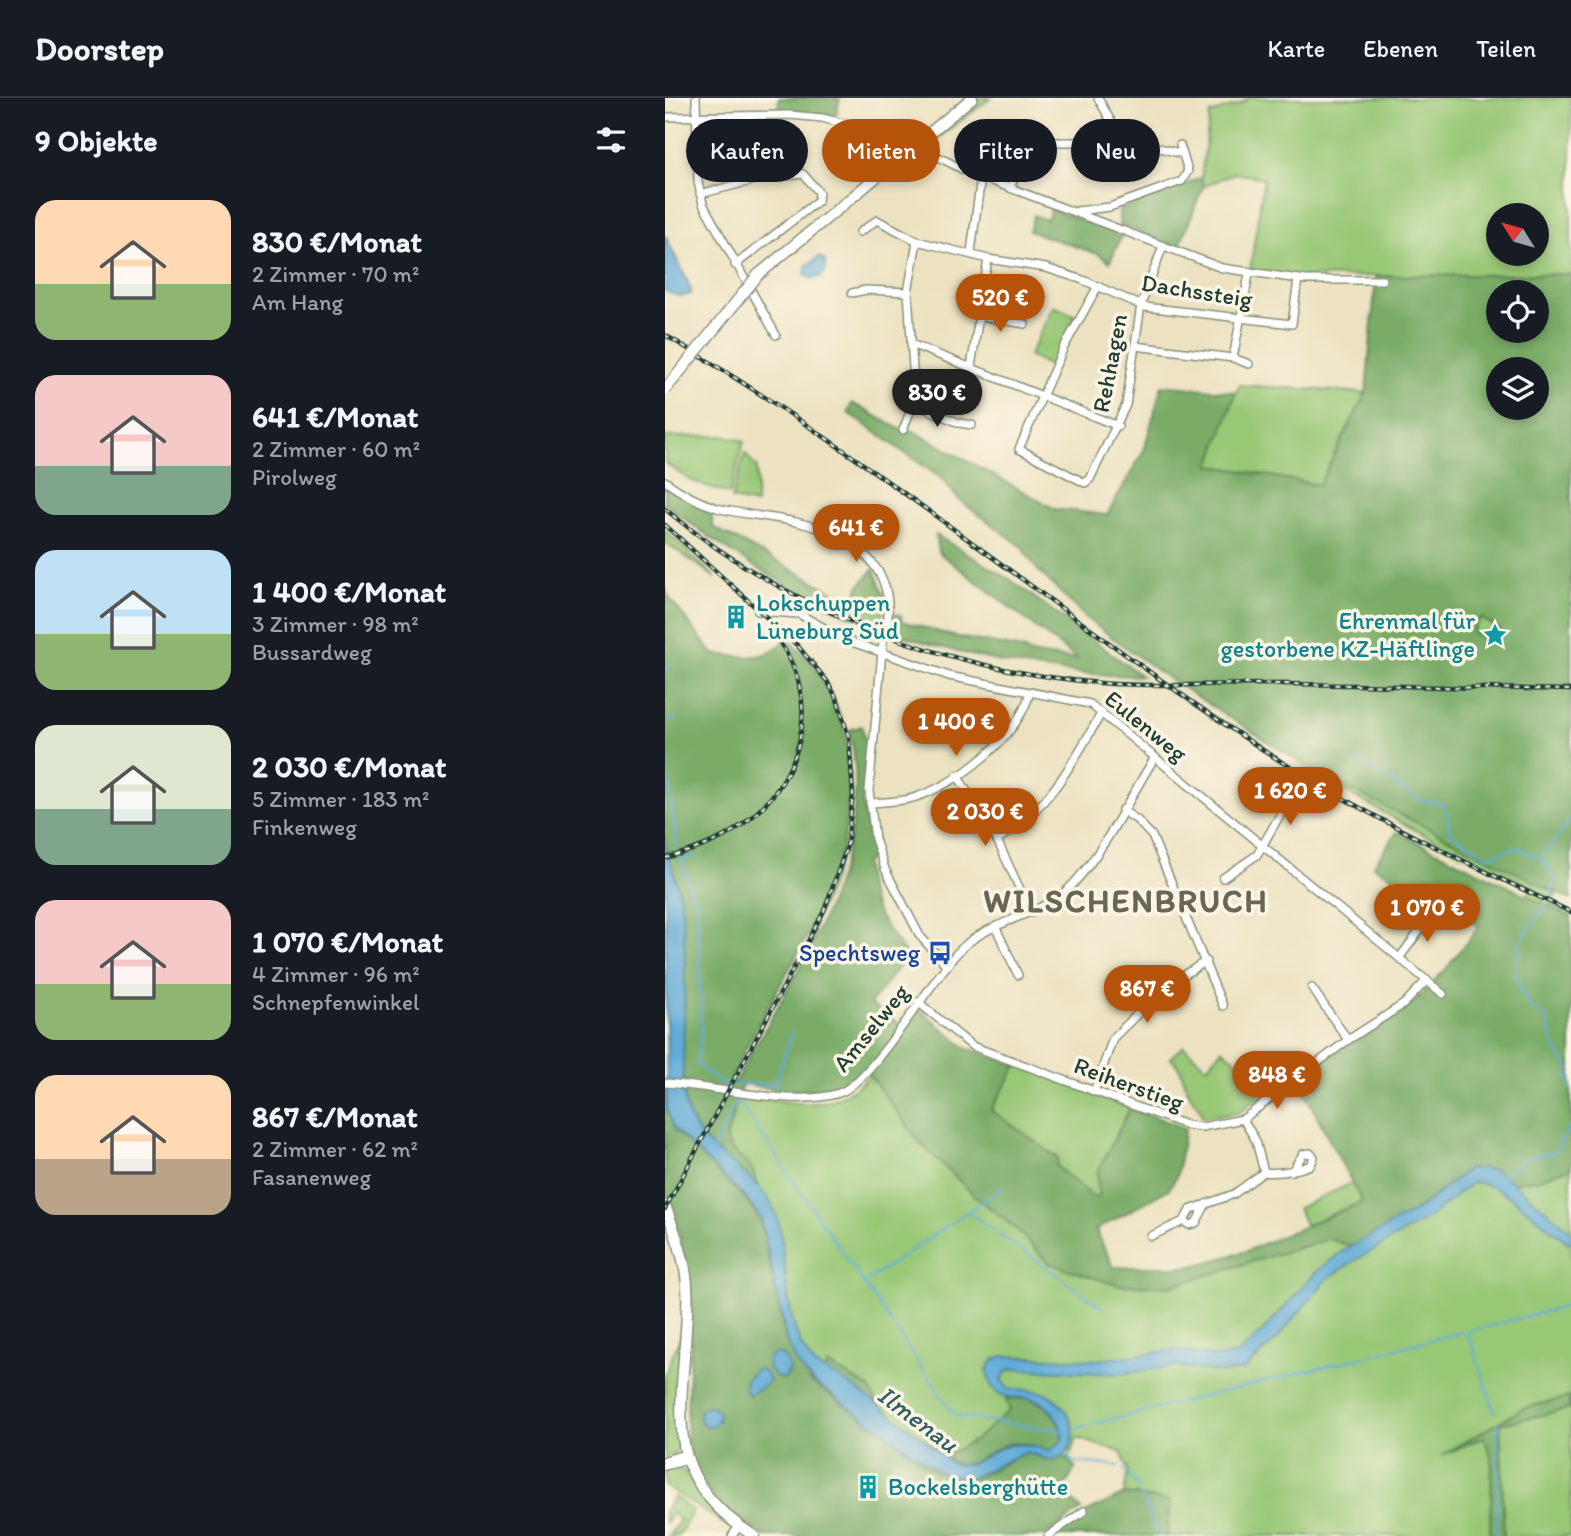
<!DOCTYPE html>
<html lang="de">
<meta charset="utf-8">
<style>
body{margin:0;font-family:Itim,sans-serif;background:#20242c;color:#f1f3f6;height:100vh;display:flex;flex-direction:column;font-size:26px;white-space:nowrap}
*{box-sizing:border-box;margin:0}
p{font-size:23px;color:#9ea1a6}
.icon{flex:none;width:38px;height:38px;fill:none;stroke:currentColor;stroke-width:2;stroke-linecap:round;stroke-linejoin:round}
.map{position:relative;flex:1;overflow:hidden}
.details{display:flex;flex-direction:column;background:#171b24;width:665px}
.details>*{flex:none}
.guide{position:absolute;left:21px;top:21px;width:665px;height:63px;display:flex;gap:14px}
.needle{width:46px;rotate:307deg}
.buttons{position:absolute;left:821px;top:105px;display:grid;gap:14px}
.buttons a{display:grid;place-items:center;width:63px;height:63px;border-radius:50%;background:#171b24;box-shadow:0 4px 10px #0003;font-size:35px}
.price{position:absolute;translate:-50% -60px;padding:0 16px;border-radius:24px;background:#b45309;color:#fff;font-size:23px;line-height:46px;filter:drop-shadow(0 2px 4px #0008)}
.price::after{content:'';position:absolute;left:50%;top:42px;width:21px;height:16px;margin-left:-10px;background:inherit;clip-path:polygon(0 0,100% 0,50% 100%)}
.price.active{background:#222;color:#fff}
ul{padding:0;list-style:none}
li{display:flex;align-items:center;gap:21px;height:175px;padding:0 35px}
li span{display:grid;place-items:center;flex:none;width:196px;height:140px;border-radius:21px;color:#555}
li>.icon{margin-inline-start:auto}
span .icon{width:84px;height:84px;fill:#fffc;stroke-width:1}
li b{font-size:30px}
h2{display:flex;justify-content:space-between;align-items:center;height:84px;padding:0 35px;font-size:30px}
.tag{padding:0 24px;border-radius:32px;background:#171b24;box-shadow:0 4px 10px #0003;font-size:24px;line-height:63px}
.tag.active{background:#b45309;color:#fff}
header{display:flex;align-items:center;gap:42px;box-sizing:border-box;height:98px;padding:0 35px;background:#171b24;border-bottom:2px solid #363941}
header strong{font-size:33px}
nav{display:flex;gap:38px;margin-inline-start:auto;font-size:24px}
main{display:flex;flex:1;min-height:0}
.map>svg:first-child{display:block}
</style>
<header>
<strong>Doorstep</strong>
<nav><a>Karte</a><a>Ebenen</a><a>Teilen</a></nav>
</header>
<main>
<section class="details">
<h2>9 Objekte<svg class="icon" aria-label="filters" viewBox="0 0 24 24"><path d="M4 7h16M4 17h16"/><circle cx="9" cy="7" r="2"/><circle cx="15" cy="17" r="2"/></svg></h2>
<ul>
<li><span style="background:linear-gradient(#ffd9b3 60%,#8fb573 0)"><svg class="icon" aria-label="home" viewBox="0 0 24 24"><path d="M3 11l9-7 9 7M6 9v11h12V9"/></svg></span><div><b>830 €/Monat</b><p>2 Zimmer · 70 m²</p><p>Am Hang</p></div></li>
<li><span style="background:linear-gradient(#f6c9c9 65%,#7fa58c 0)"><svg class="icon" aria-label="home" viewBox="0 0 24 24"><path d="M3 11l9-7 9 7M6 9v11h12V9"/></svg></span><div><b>641 €/Monat</b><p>2 Zimmer · 60 m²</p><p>Pirolweg</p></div></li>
<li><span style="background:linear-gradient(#bfe0f5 60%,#8fb573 0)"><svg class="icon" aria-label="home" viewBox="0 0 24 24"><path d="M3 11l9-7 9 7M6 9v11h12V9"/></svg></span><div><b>1 400 €/Monat</b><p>3 Zimmer · 98 m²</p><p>Bussardweg</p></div></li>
<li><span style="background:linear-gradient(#dfe7d0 60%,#7fa58c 0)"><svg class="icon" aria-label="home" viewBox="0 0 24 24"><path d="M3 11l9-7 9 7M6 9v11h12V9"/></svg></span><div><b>2 030 €/Monat</b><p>5 Zimmer · 183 m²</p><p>Finkenweg</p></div></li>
<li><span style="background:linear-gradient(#f6c9c9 60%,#8fb573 0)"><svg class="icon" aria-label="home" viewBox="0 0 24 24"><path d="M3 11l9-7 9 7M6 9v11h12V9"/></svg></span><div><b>1 070 €/Monat</b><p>4 Zimmer · 96 m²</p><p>Schnepfenwinkel</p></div></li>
<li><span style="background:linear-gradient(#ffd9b3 60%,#b9a48a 0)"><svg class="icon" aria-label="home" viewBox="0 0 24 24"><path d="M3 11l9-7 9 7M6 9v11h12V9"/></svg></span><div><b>867 €/Monat</b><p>2 Zimmer · 62 m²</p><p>Fasanenweg</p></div></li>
</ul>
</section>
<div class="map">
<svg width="906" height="1438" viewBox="0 0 906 1438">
<rect width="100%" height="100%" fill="#fcf5e5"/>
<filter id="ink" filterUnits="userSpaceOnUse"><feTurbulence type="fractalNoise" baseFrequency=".0143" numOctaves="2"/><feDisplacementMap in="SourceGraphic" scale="14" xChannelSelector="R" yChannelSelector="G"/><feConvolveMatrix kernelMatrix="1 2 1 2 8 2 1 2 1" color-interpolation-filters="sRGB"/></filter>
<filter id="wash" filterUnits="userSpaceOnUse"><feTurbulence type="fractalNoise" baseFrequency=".00686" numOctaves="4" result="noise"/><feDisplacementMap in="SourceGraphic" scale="28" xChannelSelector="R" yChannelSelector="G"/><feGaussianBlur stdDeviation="1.57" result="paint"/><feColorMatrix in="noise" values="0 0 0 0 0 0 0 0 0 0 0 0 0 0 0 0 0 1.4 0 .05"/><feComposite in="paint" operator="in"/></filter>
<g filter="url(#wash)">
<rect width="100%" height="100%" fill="#ece2c1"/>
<g fill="#98c776" stroke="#5c8255" stroke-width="2" fill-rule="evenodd">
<polygon points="314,0 326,0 269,43 270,35"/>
<path d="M583 0H906V176L641 179 585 172 599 80 569 75 538 89 536 80 545 16 576 6ZM833 117H872V156H833Z"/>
<polygon points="388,208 411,218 387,269 364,258"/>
<polygon points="574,287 701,295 654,387 545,367"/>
<polygon points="59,338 79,343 65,396 25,382 0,365 0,339"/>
<polygon points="80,355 92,370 91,406 67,401"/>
<polygon points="0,432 51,480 0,444"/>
<polygon points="815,520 835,531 828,545 807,534"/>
<path d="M657 651 893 791 887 806 906 815V1438H839L835 1326 904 1311V1299L859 1310 783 1353 819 1339 827 1361 825 1438H502L473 1397 459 1396 463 1372 456 1354 412 1340 399 1373 303 1397 138 1289 44 1112 0 1052V991C25 993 51 992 76 996 127 1004 167 1020 206 975L454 1186 582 1156 700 1110 807 848 869 790 754 734 645 674Z"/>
<path d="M518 948 542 969 557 951 606 990 573 1015 538 1019C535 1007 529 1005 524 995 517 980 519 971 505 960Z"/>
<polygon points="352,967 465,1010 432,1075 434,1098 428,1099 326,1012"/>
<polygon points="687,1085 698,1104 640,1127 633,1110"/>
<polygon points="17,1235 12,1318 15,1350 8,1357 0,1359 0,1276"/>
<polygon points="12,1370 22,1375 44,1409 65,1430 0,1388 0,1373"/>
<polygon points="9,1399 28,1413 13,1438 4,1438 15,1422 8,1415 0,1425 0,1412"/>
</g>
<g fill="#7aac67" stroke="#4c744e" stroke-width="2" fill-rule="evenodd">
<polygon points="114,0 175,0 171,18 113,12"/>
<polygon points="536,80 538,89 514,149 454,126 454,112"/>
<polygon points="386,111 457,137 445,164 433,156 364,133 369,117 382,122"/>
<path d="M906 176V802L652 675 501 579 422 521 372 471 355 447 294 402 277 381 183 315 187 305 240 334 243 330 390 411 442 417 479 352 497 287 571 294 545 367 654 387 701 295 711 178ZM833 194H872V233H833ZM833 271H872V310H833ZM815 520 835 531 827 545 807 534Z"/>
<path d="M0 388 46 412 48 429 187 504 195 487 209 471 219 497 217 531C137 500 67 459 0 406Z"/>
<path d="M271 437 343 480 477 578C383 578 313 562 223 533L227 515 236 517 237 523 288 538 358 551 366 556 412 561 273 454Z"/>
<path d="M0 489 3 498 48 556C77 559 102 565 122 540 155 567 177 607 182 649 200 789 115 865 66 983L70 985C126 880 216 757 184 632L197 628 202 653 197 704 209 757 200 765C201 807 219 826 242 858L205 906 238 928 253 910 301 950 352 967 326 1012 393 1060 392 1069 428 1099 434 1098 432 1075 465 1010 520 1030 512 1078 504 1091 431 1132 448 1169H524L579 1154 697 1104 632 980 740 912 780 872 814 828 708 768 732 734 906 819V1070L874 1081 848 1085 825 1071H803L755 1109 704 1141 686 1148 664 1141 505 1188 452 1187 383 1165 350 1130 311 1099 256 1046 200 971C164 1002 121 993 77 986L61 1041 66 1052 85 1067 94 1089C62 1062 18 1036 19 989H25V984L18 982 0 738Z"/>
<path d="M0 989 9 1031 79 1100 95 1121 121 1243 131 1264 146 1284 225 1338 265 1370 284 1379 303 1382 313 1379 361 1354 388 1363 399 1359 411 1369 398 1392 416 1412 379 1438H98L51 1404 29 1371 21 1339 27 1205 14 1135 0 1091ZM118 1258 125 1273 120 1281 105 1272Z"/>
<polygon points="162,1266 204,1289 214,1308 161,1273"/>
<polygon points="904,1299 904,1311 835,1326 839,1438 825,1438 827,1361 819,1339 777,1357 859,1310"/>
<path d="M363 1300C383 1307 397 1320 397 1342L385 1353C372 1348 355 1343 341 1347 319 1353 302 1380 280 1358L310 1342 345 1312 341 1302Z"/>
<polygon points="459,1396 505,1403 502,1438 389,1438 422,1414"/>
</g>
<g fill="#60abd8" stroke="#407486" stroke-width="2">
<path d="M0 137 26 191V196C17 200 9 198 0 193Z"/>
<polygon points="154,159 160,162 161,171 157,178 148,181 140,177 141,168"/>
<path d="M0 738C1 759 12 778 15 799 24 856 18 912 18 969 18 986 18 1005 25 1021 44 1062 98 1074 112 1119 125 1164 115 1228 149 1266 156 1273 168 1275 177 1281 214 1308 253 1333 286 1365 310 1374 322 1352 342 1348 357 1344 372 1349 385 1353L397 1342C398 1323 382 1301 361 1300 337 1299 327 1300 322 1272L328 1262 338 1258 432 1262 511 1252 552 1259 573 1256 598 1233 653 1172 678 1153 755 1110 803 1071H825L838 1077 906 1133V1146C878 1129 841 1086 808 1084L762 1121 684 1166 661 1182 609 1244 580 1271 559 1275 511 1268 455 1276 348 1271 341 1274 336 1282 344 1291C356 1292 370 1291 382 1296 409 1310 422 1350 388 1363L361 1354 303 1381 277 1375 147 1283 131 1263 122 1244 96 1121 81 1100 9 1031 2 1012Z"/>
<path d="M111 1255 118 1258 125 1269 120 1281C109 1279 101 1272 103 1260Z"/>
<polygon points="92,1270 100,1274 104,1284 84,1297 80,1293 81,1282"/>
<circle cx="44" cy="1318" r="10"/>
</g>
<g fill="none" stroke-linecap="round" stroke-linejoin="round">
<g stroke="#60abd8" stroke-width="2">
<polyline points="0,570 7,568"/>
<polyline points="0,624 11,621"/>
<polyline points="0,659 13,752 32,809 36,897 36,938 32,966 54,984"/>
<polyline points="688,659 756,703 779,706 786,735 823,759 850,749 877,761 889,778 887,798"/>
<polyline points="877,760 906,721"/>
<polyline points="16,762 31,759"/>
<polyline points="883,805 854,845 855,857 849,873 863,907 881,919 890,950 905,972"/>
<polyline points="903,976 906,991"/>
<polyline points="56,986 110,987 127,934"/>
<polyline points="70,998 286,1312 296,1319 400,1333"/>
<polyline points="48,1051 71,1005"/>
<path d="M838 1077C854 1064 868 1054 889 1056L906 1027"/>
<polyline points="303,1114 438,1210"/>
<polyline points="200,1184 339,1089"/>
<polyline points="802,1233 830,1315"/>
<polyline points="801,1234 906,1207"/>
<polyline points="409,1331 798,1234"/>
<polyline points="399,1356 409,1364 454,1368"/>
<polyline points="459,1371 475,1391"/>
<polyline points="476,1399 495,1438"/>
<polyline points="832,1438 833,1326"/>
</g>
</g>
</g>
<g filter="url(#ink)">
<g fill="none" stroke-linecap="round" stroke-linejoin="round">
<g stroke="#86907a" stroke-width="10">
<g id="minor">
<polyline points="31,0 33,84 38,106 111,237"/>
<polyline points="433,0 457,43"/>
<polyline points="0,19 125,17 157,20 234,39 303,74 557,170 641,182 717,182"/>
<path d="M345 90C353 71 357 50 379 44H472L518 56"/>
<polyline points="35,96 93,81 138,76 154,94 153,103 70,167"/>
<polyline points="412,113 445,109 517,83 523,73 515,47"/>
<polyline points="195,134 212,122 252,143 323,161 381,170 418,182 480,209 627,226 633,181"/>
<polyline points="306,154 316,79"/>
<polyline points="433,188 398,251 354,351 420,385 425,381 461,307 476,207 498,148"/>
<polyline points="187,195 201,192 243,194"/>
<polyline points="314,218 360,226"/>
<polyline points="246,246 453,328"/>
<polyline points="470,248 568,260 584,266"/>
<polyline points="568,260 584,176"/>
<polyline points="306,269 323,161"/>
<polyline points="250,306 294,325 307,327"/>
<polyline points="238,332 250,301 243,194 252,143"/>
<path d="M0 383C16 395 33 404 52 410 78 417 105 418 131 424 188 437 234 469 221 532"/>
<polyline points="93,513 134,516 181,542 284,578 425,606 778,896"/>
<polyline points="218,543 204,693 210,741 220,771 255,838 282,868"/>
<polyline points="292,677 332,742 366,815"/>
<path d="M205 705C219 704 234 704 248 700 292 687 354 639 365 594"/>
<polyline points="457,712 472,722 487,738 558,908"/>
<path d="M332 742C385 710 407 666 437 614"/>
<polyline points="558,780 592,757 626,698"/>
<polyline points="331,830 353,877"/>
<polyline points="735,859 756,831 755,825"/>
<polyline points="647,890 683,942"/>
<polyline points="253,904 307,948 521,1027 537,1029 578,1021 683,942 739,906 762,882"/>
<path d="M0 985C50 988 129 1010 174 995 205 985 265 884 293 854 324 820 379 820 410 784 441 750 465 699 490 659"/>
<polyline points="429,994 448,940 499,890 541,863"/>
<path d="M599 1074C616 1076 630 1073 646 1067L649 1059 645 1055 638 1056 627 1073"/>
<polyline points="541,1106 531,1125 524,1127 519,1123 525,1112 569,1096 599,1074 591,1043 578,1021"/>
<polyline points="486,1138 519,1123"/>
<polyline points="0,1362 20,1356"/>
<polyline points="0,1368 22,1362"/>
<polyline points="67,1438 74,1428"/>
<polyline points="383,1438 419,1413"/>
</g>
</g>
<g stroke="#86907a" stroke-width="13">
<g id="major">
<polyline points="93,177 307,0"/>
<path d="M0 1107C8 1130 18 1154 21 1178 24 1196 22 1214 21 1232 15 1326 0 1380 89 1438"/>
</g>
</g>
<use href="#minor" stroke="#fff" stroke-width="7"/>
<use href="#major" stroke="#fff" stroke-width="10"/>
<g stroke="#1f3d34" stroke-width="4.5">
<g id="rail">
<path d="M0 237C206 358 388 512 586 644 686 711 797 763 906 814"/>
<path d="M0 411C123 513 277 571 435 585 497 590 559 585 620 586 716 587 811 590 906 592"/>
<polyline points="0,427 132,547 162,583 172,601 184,640 188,696 182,748 159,813 0,1111"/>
<path d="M0 760C23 754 45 747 65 735 138 690 164 600 105 532"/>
</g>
</g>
<use href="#rail" stroke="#fcf5e5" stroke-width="2" stroke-dasharray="5" stroke-linecap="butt"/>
<g stroke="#86907a" stroke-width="13" stroke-linecap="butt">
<polyline id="major-bridge" points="0,292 93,177"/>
</g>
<use href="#major-bridge" stroke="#fff" stroke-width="10"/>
</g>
</g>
<defs>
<g id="building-bare" transform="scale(1.89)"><path d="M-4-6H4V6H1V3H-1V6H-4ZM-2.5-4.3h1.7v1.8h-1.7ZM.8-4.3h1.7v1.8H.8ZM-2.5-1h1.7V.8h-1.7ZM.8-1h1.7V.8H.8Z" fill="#0f9aa8" stroke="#fcf5e5" stroke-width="2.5" paint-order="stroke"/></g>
<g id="sight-bare" transform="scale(1.89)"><path d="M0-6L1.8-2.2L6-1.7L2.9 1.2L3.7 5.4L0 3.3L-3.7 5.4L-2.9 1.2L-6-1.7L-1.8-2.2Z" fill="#0f9aa8" stroke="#fcf5e5" stroke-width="2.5" paint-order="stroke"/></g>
<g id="bus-bare" transform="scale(1.89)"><path d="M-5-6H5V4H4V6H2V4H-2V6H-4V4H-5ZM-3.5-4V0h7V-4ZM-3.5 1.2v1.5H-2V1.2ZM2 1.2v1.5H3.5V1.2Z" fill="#1a4fb4" stroke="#fcf5e5" stroke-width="2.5" paint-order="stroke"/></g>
</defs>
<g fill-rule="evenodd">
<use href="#building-bare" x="71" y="519"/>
<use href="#sight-bare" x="830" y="537"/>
<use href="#bus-bare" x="275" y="855"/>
<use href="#building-bare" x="203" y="1389"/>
</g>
<g text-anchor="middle" stroke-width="7" stroke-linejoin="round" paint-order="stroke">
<g font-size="24" fill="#1f3d34" stroke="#fcf5e5">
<text transform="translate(532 193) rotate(9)" y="8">Dachssteig</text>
<text transform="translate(445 265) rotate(-79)" y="8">Rehhagen</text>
<text transform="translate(481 628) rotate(39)" y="8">Eulenweg</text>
<text transform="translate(206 930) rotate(-51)" y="8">Amselweg</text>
<text transform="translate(464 986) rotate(20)" y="8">Reiherstieg</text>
</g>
<g font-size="24" fill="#0d838f" stroke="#fcf5e5" text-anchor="start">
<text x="91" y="513">Lokschuppen<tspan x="91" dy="28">Lüneburg Süd</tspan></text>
<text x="810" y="531" text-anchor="end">Ehrenmal für<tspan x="810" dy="28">gestorbene KZ-Häftlinge</tspan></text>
<text x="223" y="1397">Bockelsberghütte</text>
</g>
<g font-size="24" fill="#164399" stroke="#fcf5e5" text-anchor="end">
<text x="255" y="863">Spechtsweg</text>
</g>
<g font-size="26" font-style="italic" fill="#325e65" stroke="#fcf5e5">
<text transform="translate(253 1321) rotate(37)" y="9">Ilmenau</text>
</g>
<g font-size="32" font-weight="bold" letter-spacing="2" fill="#696658" stroke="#fcf5e5">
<text x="461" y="814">WILSCHENBRUCH</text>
</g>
</g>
</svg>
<div class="buttons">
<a><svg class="needle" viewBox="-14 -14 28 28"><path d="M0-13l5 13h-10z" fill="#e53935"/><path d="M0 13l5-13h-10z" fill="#9ea1a6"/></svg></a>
<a><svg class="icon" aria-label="locate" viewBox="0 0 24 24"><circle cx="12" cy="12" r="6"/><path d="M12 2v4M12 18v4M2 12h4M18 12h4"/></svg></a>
<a><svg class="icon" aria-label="layers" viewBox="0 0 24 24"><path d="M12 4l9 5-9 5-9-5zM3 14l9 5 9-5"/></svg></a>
</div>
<b class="price" style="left:335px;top:236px">520 €</b>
<b class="price active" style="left:272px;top:331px">830 €</b>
<b class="price" style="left:191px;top:466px">641 €</b>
<b class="price" style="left:291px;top:660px">1 400 €</b>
<b class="price" style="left:625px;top:729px">1 620 €</b>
<b class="price" style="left:320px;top:750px">2 030 €</b>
<b class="price" style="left:762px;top:846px">1 070 €</b>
<b class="price" style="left:482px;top:927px">867 €</b>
<b class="price" style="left:612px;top:1013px">848 €</b>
<div class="guide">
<a class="tag">Kaufen</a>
<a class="tag active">Mieten</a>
<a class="tag">Filter</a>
<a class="tag">Neu</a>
</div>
</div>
</main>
